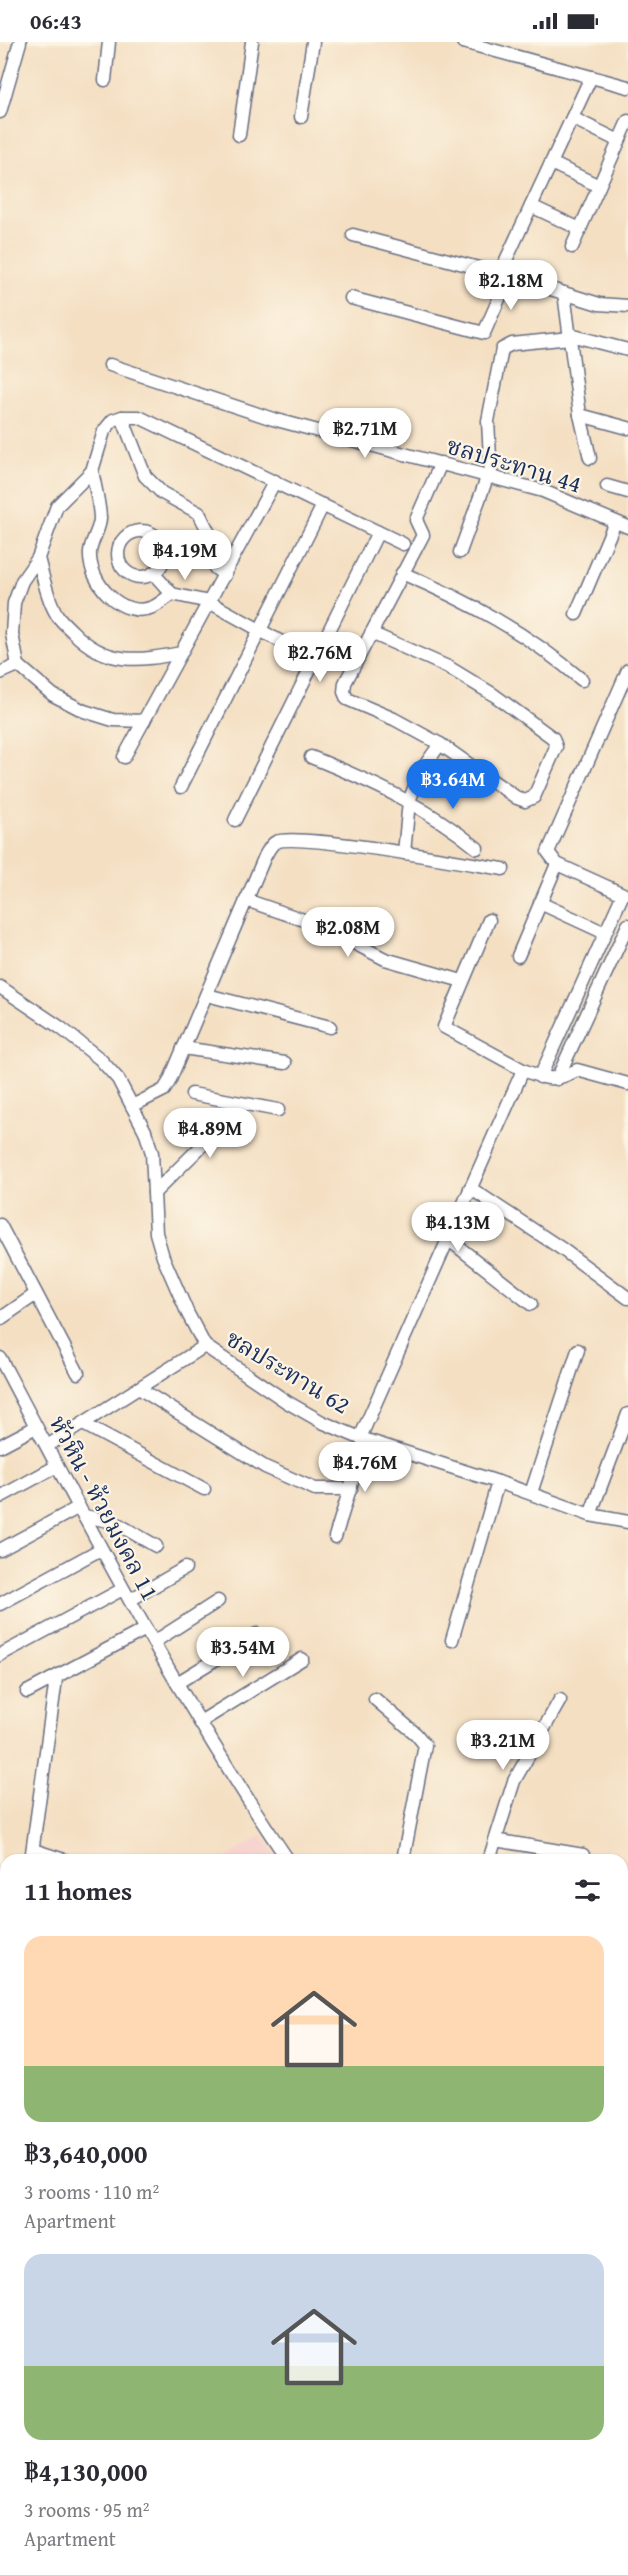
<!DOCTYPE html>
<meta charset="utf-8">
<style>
body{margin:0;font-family:"Gentium Book Plus","Noto Serif Thai",serif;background:#f7f7f7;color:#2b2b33;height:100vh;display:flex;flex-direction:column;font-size:22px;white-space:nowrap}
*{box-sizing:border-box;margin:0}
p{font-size:20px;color:#7c7c81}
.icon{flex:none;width:33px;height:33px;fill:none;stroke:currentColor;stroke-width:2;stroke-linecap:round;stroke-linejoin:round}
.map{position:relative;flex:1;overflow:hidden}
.sheet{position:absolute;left:0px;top:1812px;width:628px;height:722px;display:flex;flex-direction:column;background:#fff;border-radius:18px 18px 0 0;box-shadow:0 2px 4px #0004}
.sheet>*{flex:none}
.price{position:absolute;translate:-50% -51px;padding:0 14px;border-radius:21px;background:#fff;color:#222;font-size:20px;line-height:39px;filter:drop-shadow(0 2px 3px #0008)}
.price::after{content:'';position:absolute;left:50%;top:36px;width:18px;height:14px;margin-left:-9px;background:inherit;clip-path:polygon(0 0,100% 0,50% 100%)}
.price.selected{background:#1a73e8;color:#fff}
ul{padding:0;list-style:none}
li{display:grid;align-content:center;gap:12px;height:318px;padding:0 24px}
li span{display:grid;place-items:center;height:186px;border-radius:18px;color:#555}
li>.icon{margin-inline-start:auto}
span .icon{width:108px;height:108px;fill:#fffc;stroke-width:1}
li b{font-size:26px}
h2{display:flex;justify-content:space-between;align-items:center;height:72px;padding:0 24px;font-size:26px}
.status{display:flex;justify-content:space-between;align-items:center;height:42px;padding:0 30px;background:#fff;direction:ltr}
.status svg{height:16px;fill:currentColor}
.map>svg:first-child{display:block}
</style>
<div class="status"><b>06:43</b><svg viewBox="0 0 49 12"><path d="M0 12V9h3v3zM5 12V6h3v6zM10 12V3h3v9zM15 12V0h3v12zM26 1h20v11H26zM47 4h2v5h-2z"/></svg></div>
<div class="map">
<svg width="628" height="2533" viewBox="0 0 628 2533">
<rect width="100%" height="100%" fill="#fcf5e5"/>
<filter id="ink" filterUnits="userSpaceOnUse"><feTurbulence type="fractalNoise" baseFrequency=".0167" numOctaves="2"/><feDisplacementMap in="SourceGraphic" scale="12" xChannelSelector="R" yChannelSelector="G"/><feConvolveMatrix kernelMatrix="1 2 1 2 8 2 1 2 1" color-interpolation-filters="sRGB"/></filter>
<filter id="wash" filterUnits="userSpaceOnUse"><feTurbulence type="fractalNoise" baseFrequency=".008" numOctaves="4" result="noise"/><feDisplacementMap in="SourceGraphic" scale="24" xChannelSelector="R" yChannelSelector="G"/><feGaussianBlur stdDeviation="1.35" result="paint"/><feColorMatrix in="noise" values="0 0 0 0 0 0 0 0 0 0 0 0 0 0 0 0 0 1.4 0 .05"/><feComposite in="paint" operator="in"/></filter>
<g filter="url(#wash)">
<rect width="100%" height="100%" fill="#f4dfc2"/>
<polygon fill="#f7d0cd" points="262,1793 279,1818 224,1818"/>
</g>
<g filter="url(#ink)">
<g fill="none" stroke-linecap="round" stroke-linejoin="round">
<g stroke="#676d81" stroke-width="15">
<g id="minor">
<polyline points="463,0 628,45"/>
<polyline points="105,38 109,0"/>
<polyline points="0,70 20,0"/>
<polyline points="301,75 313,0"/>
<polyline points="572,76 619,99"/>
<polyline points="239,93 252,0"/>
<polyline points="551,121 599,144"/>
<polyline points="531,164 580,187"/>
<polyline points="353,193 509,234 599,262 628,264"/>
<polyline points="572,205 628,79"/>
<polyline points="500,231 591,35"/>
<polyline points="564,251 580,373 590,416"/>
<polyline points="351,256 484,291 509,234"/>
<polyline points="570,293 628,308"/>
<polyline points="110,323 273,377 543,449 628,485"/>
<polyline points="580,373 628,386"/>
<polyline points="122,375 145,434 162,451 199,471 210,493 215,526 225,533"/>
<path d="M92 429C95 444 99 460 100 475 101 486 91 498 90 510 88 540 122 578 153 565 160 562 166 556 172 552"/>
<polyline points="491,434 488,379 502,307 512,302 570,296"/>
<polyline points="607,444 628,450"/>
<circle cx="141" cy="512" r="23"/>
<polyline points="460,510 488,433"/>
<path d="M38 516C43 534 47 557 57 573 61 579 68 585 73 590 106 624 139 619 181 611"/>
<polyline points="153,531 172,552 209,560 314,618"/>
<path d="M402 531C468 559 527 591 582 638"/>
<polyline points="576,572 615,480"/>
<polyline points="371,591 448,625 494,653 553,696 556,705 534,755 525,759 517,756 440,702 394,677 347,657 344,650 345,641 423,493 416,478 441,421"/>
<polyline points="0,631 18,623"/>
<polyline points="144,679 113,678 84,669 53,653 18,623 12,592 14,561 22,539 38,516 57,464 92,429 104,389 113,378 122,375 139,375 403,502"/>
<polyline points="124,715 275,439"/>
<path d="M311 715C371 739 427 765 477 806"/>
<polyline points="181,745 323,463"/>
<polyline points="235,778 378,490"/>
<polyline points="404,811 409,759 421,729 440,702"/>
<polyline points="246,858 321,884 385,917 462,939"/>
<polyline points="540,861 605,891"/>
<polyline points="489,878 444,985 523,1028"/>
<polyline points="518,914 557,822"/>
<polyline points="0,945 61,986 100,1017 118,1037 145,1089 152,1111 156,1191 163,1215 188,1272 205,1304 287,1360 322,1380 360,1396 498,1440 590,1473 628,1480"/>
<polyline points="207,953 330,985"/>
<polyline points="183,1006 285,1021"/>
<polyline points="540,1035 623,852 557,822 548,810 628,628"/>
<polyline points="557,1037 628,883"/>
<polyline points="192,1052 278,1068"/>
<path d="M132 1064 164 1048 169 1040 265 814C268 809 271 802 276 800 296 790 471 822 503 827"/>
<polyline points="470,1146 562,1207 628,1256"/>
<polyline points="154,1151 244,1062"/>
<polyline points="0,1183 78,1331"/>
<polyline points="448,1197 531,1262"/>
<polyline points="0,1277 36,1252"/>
<path d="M0 1316C90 1487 179 1658 288 1818"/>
<polyline points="140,1347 265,1425 315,1447 351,1447"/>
<polyline points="83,1382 204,1447"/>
<path d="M360 1396 523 1028C546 1037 553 1041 577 1028L628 1042"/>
<polyline points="0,1404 36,1385"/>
<polyline points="47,1404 205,1304"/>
<polyline points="531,1451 578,1308"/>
<polyline points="0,1455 57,1424"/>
<polyline points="590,1473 628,1372"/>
<polyline points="84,1474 114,1480 156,1504"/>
<polyline points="335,1495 365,1398"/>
<polyline points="0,1508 79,1465"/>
<polyline points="130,1558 185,1526"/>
<polyline points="0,1562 101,1507"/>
<polyline points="452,1598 498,1440"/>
<polyline points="154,1600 218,1559"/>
<polyline points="0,1613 123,1547"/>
<polyline points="177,1641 257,1592"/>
<polyline points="27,1650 146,1587"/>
<polyline points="375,1657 416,1692 425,1703 403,1818"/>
<polyline points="200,1680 302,1617"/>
<polyline points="495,1798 583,1813 582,1818"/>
<polyline points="33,1808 64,1818"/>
<polyline points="31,1818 56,1637"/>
<polyline points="489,1818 514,1739 560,1658"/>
<polyline points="622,1856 628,1834"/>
<polyline points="0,1896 6,1901"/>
<polyline points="622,1914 628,1915"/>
<polyline points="0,1972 6,1977"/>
<polyline points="622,1976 628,1976"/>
<polyline points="0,2068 6,2056"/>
<polyline points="0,2118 6,2122"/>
<polyline points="622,2171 628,2179"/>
<polyline points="0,2180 6,2176"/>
<polyline points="0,2263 6,2258"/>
<polyline points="622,2294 628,2295"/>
<polyline points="622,2349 628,2351"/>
<polyline points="0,2400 6,2380"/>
<polyline points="622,2412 628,2416"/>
<polyline points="622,2478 628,2482"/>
<polyline points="462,2528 470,2533"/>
<polyline points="593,2528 595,2533"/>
<polyline points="140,2533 143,2528"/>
<polyline points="270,2533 272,2528"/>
<polyline points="333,2533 335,2528"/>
<polyline points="397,2533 400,2528"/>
<polyline points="528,2533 531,2528"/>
</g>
</g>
<g stroke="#676d81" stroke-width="18">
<g id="major">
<polyline points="0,2477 6,2481"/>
<polyline points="0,2490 6,2495"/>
<polyline points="52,2528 60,2533"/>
<polyline points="72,2528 79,2533"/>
</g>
</g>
<use href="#minor" stroke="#fff" stroke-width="12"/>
<use href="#major" stroke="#fff" stroke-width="15"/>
</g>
</g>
<g text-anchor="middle" stroke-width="4.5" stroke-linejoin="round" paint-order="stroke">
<g font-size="24" fill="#1b2f5e" stroke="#fcf5e5">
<text transform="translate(514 423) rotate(17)" y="8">ชลประทาน 44</text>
<text transform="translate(288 1330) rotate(31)" y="8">ชลประทาน 62</text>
<text transform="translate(104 1466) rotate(62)" y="8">หัวหิน - ห้วยมงคล 11</text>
</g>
</g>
</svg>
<b class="price" style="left:511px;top:269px">฿2.18M</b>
<b class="price" style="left:365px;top:417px">฿2.71M</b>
<b class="price" style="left:185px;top:539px">฿4.19M</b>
<b class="price" style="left:320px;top:641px">฿2.76M</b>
<b class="price selected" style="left:453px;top:768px">฿3.64M</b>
<b class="price" style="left:348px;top:916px">฿2.08M</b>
<b class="price" style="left:210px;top:1117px">฿4.89M</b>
<b class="price" style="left:458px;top:1211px">฿4.13M</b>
<b class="price" style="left:365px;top:1451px">฿4.76M</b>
<b class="price" style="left:243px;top:1636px">฿3.54M</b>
<b class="price" style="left:503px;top:1729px">฿3.21M</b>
<section class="sheet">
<h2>11 homes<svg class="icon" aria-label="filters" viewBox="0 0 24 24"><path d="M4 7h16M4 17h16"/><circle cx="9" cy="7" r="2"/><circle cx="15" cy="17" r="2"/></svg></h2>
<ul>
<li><span style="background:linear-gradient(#ffd9b3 70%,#8fb573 0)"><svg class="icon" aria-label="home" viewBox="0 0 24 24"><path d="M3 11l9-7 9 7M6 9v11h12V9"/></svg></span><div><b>฿3,640,000</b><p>3 rooms · 110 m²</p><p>Apartment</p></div></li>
<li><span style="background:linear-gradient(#c9d6e8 60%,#8fb573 0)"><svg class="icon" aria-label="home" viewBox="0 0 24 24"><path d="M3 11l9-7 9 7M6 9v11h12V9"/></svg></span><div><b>฿4,130,000</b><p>3 rooms · 95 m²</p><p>Apartment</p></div></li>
</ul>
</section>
</div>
